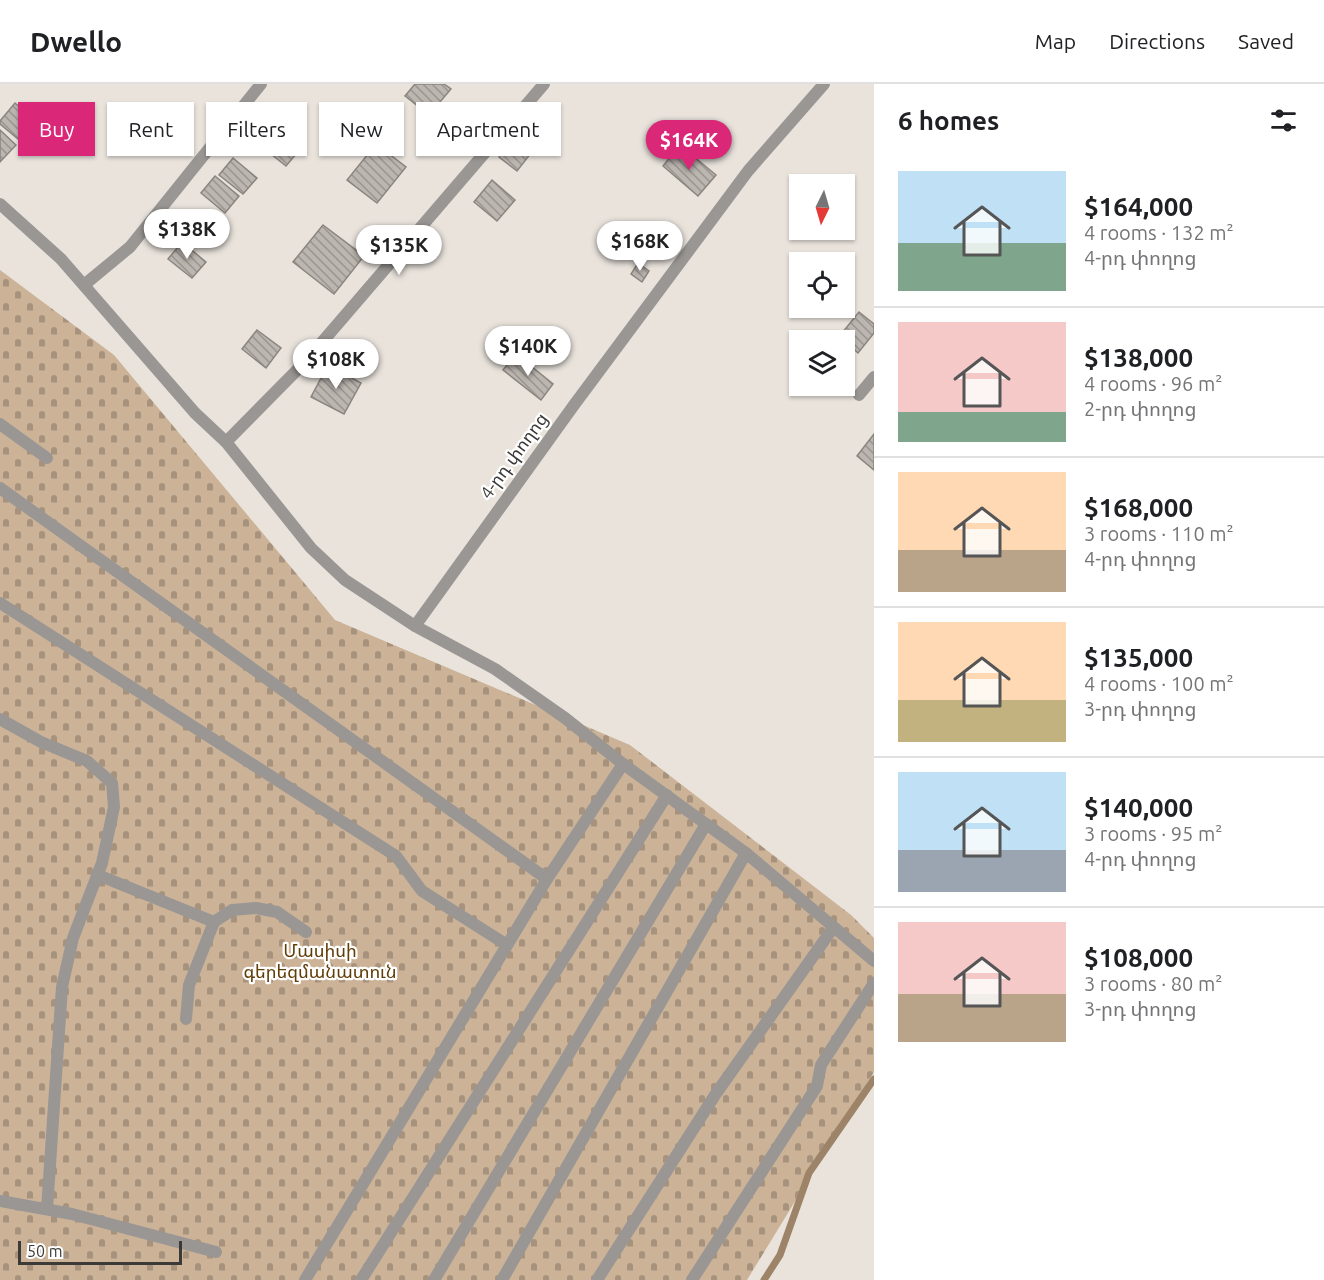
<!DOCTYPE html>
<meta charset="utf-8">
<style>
body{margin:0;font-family:Ubuntu,"Noto Sans Armenian",sans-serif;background:#f6f6f6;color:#202124;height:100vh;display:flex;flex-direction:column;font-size:22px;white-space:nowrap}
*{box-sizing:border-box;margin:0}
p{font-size:20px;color:#757577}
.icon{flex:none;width:33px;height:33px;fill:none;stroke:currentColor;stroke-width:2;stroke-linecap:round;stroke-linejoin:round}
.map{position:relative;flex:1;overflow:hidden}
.drawer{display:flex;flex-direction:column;background:#fff;width:450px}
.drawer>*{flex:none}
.top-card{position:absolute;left:18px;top:18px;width:570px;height:54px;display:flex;gap:12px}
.needle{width:39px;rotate:185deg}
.controls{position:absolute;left:789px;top:90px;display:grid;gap:12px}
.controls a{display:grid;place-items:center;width:66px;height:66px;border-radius:0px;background:#fff;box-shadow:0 2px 4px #0004;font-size:30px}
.scale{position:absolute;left:18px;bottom:15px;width:164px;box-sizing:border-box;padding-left:6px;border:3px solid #3c3a37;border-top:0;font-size:16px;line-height:21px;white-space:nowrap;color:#3c3a37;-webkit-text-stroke:4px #fff;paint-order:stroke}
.price{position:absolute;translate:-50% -51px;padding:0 14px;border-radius:21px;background:#fff;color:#222;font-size:20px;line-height:39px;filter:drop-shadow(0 2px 3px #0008)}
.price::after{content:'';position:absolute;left:50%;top:36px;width:18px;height:14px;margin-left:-9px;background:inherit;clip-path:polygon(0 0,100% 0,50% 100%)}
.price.on{background:#db2777;color:#fff}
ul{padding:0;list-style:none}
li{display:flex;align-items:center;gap:18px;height:150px;padding:0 24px}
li+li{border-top:2px solid #e0e0e0}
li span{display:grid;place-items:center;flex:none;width:168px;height:120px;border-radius:0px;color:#555}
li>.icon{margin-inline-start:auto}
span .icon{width:72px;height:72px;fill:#fffc;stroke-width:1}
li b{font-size:26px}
h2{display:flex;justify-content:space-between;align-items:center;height:72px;padding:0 24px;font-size:26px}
.chip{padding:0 21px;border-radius:0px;background:#fff;box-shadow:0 2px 4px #0004;font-size:21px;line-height:54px}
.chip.on{background:#db2777;color:#fff}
header{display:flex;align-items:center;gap:36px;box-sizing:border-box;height:84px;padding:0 30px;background:#fff;border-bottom:2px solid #e0e0e0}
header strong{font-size:28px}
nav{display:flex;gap:33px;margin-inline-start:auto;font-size:21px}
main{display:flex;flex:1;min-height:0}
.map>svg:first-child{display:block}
</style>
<header>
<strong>Dwello</strong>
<nav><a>Map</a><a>Directions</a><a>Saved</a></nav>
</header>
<main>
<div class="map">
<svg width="874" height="1196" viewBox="0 0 874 1196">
<defs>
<pattern id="cemetery-stones" width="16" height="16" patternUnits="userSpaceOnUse" patternTransform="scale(1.5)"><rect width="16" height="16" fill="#ccb398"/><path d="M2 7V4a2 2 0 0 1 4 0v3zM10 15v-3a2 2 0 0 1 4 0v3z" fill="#a7937d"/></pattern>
<pattern id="building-back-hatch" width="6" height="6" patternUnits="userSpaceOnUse" patternTransform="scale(1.5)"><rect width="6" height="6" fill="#bcb6b0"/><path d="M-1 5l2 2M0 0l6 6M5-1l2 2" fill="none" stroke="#9a9590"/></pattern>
</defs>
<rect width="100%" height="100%" fill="#e9e3dc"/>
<polygon fill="url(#cemetery-stones)" points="0,186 114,271 335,536 630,661 851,831 874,854 874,988 747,1196 0,1196"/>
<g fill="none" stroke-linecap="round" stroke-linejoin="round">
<polyline stroke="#9d8468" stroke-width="7" points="764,1196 780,1171 809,1089 874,995"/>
</g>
<g fill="url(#building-back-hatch)" stroke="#8b857f" stroke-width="1.5">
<polygon points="415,0 444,0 451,5 429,31 405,12"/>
<polygon points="15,19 46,46 30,65 0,40 0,37"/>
<polygon points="273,40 302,63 286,82 257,59"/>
<polygon points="0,46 16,61 0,78"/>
<polygon points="517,50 535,64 517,87 499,73"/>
<polygon points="376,60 406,83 377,119 347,96"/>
<polygon points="680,61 716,91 698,112 663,82"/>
<polygon points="233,74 257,94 243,110 219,91"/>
<polygon points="215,92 239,112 225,129 201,109"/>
<polygon points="492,96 515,116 497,137 474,118"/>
<polygon points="323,141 364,172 334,210 293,178"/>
<polygon points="182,158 206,178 192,194 168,175"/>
<polygon points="638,179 649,187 642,198 631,190"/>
<polygon points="859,228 874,240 874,249 858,269 844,256 838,254"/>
<polygon points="257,246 281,264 266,284 242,265"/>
<polygon points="516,270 553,300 541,316 503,286"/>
<polygon points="328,281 361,299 344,330 311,313"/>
<polygon points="874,350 874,386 857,372"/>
</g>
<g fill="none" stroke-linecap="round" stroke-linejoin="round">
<g stroke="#999694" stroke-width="12">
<polyline points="0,120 61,175 195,329 226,358 311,464 345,496 415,542 495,585 565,634 623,680 746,769 874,877"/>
<polyline points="0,340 47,374"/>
<polyline points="0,404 547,795"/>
<polyline points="0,519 396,772 422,807 507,861"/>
<polyline points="0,635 41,658 87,677 112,699 114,723 102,779 73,854 62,903 47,1125"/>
<polyline points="98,791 214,838 189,901 186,935"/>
<polyline points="214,838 232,826 256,824 277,828 306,848"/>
<polyline points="0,1117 72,1130 216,1168"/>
<polyline points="305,1196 547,795 623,680"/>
<polyline points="361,1196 667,711"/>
<polyline points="434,1196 706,740"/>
<polyline points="502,1196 746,769"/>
<polyline points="597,1196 715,1011 833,844"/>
<polyline points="692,1196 817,1002 821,981 874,899"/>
</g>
<g stroke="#999694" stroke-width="12">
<polyline points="84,201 130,163 261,0"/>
<polyline points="859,311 874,293"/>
<polyline points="226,358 305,278 544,0"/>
<polyline points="415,542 574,321 748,87 824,0"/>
</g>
</g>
<g text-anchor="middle" stroke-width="4.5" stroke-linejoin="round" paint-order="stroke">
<g font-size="18" fill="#3c3a37" stroke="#fff">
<text transform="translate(514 372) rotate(-54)" y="6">4-րդ փողոց</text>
</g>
<g font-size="18" fill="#613d07" stroke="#fff">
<text x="320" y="873">Մասիսի<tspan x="320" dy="21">գերեզմանատուն</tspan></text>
</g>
</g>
</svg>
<div class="controls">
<a><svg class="needle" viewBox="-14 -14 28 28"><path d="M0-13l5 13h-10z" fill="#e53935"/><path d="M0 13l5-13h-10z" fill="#757577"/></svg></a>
<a><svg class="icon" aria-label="locate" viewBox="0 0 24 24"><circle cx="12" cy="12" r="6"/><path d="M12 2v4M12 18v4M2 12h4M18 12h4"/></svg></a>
<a><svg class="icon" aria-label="layers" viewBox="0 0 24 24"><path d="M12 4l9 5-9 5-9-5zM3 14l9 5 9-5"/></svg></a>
</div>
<div class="scale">50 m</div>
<b class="price on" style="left:689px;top:87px">$164K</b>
<b class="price" style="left:187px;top:176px">$138K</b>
<b class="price" style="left:640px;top:188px">$168K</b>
<b class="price" style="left:399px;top:192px">$135K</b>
<b class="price" style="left:528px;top:293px">$140K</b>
<b class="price" style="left:336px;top:306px">$108K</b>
<div class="top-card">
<a class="chip on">Buy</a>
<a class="chip">Rent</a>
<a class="chip">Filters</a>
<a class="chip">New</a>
<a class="chip">Apartment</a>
</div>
</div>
<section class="drawer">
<h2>6 homes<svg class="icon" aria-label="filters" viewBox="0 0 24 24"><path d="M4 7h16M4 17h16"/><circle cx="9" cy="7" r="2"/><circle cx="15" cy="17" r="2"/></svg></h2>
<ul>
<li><span style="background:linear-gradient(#bfe0f5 60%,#7fa58c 0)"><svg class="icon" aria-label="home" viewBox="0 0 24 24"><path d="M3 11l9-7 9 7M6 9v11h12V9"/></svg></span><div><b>$164,000</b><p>4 rooms · 132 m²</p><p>4-րդ փողոց</p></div></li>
<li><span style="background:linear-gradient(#f6c9c9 75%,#7fa58c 0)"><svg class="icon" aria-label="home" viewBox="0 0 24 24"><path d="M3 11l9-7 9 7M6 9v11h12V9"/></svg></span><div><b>$138,000</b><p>4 rooms · 96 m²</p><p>2-րդ փողոց</p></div></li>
<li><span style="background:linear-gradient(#ffd9b3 65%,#b9a48a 0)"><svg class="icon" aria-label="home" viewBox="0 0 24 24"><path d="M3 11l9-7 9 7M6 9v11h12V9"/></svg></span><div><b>$168,000</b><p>3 rooms · 110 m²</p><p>4-րդ փողոց</p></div></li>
<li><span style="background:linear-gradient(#ffd9b3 65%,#c2b280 0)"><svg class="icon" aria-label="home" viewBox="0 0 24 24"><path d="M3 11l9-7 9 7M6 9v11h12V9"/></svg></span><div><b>$135,000</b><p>4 rooms · 100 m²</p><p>3-րդ փողոց</p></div></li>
<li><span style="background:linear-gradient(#bfe0f5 65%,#9aa5b1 0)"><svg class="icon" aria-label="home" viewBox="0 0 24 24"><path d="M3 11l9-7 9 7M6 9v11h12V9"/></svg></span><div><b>$140,000</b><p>3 rooms · 95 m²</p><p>4-րդ փողոց</p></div></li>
<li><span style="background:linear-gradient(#f6c9c9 60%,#b9a48a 0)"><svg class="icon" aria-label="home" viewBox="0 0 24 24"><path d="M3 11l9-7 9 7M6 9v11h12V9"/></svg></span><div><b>$108,000</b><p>3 rooms · 80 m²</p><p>3-րդ փողոց</p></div></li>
</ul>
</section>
</main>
